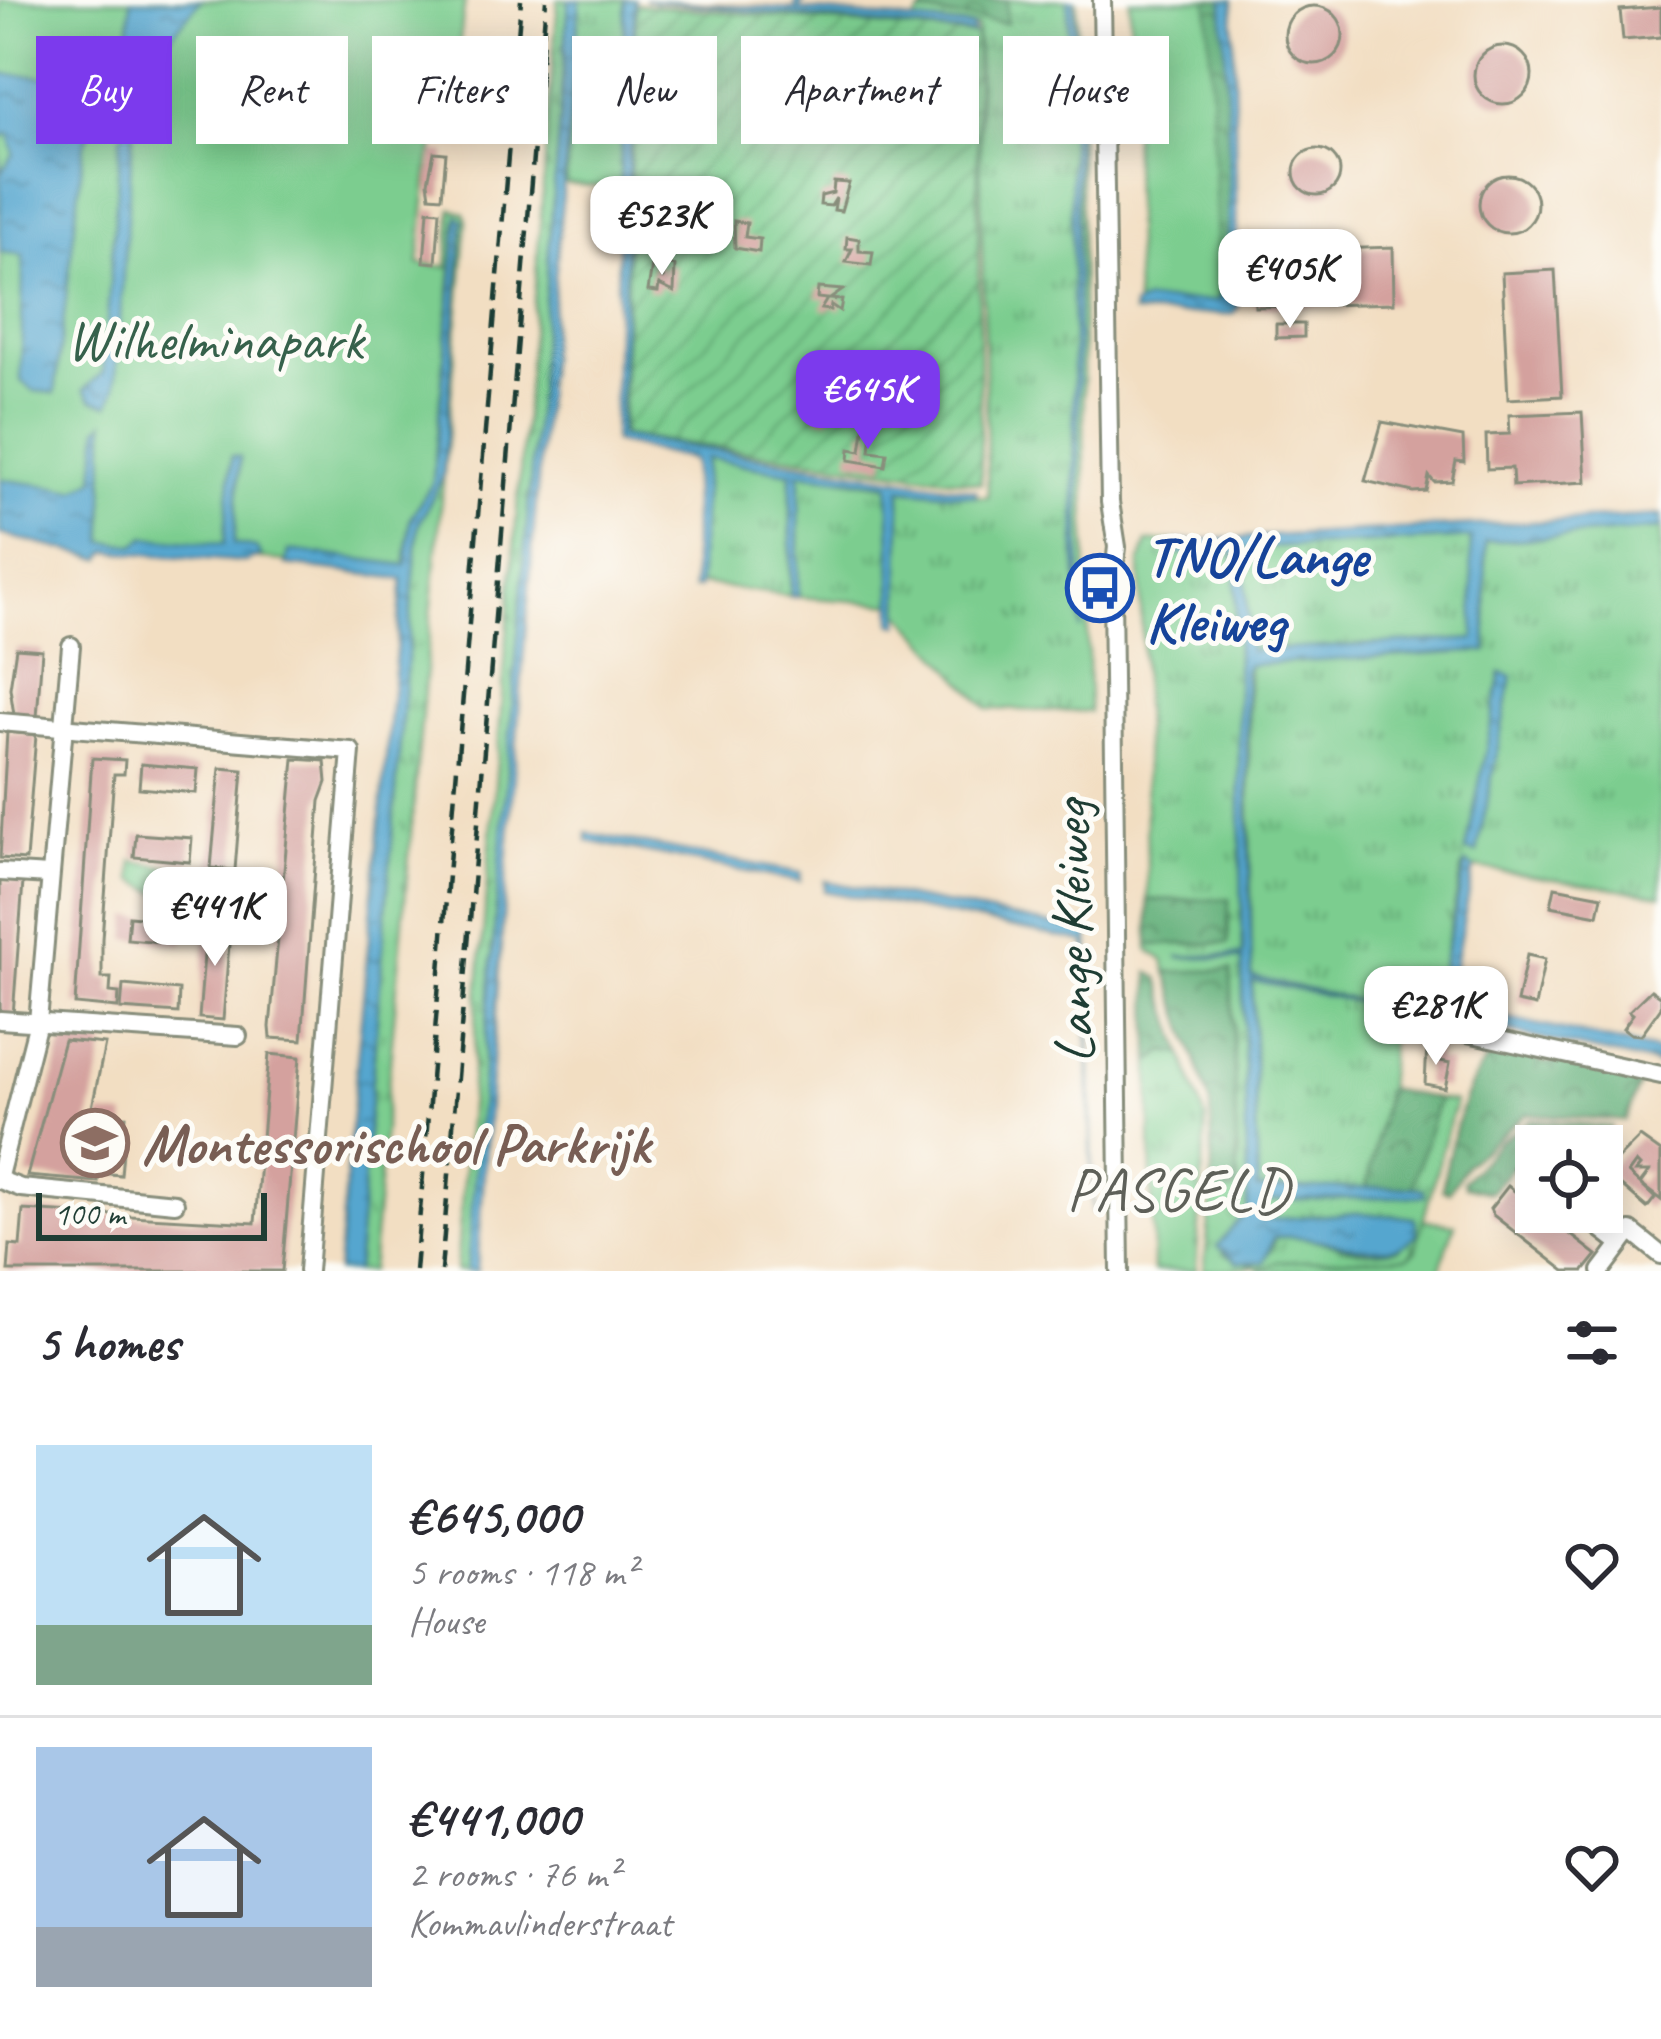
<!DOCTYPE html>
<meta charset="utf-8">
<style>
body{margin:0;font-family:Caveat,sans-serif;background:#f7f7f7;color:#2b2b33;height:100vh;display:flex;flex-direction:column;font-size:45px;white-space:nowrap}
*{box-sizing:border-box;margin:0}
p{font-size:39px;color:#7c7c81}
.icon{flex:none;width:66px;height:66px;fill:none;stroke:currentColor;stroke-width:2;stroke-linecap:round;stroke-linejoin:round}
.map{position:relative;height:1271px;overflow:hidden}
.sheet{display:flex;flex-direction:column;background:#fff;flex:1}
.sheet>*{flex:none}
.top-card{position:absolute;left:36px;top:36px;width:1590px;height:108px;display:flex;gap:24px}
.tools{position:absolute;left:1515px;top:1125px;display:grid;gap:24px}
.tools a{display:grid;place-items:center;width:108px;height:108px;border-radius:0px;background:#fff;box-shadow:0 6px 30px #0003;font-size:60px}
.scale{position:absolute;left:36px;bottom:30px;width:231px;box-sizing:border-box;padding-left:12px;border:6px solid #1f3d34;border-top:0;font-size:33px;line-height:42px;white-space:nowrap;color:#1f3d34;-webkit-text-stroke:9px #fdfcf7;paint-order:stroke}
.price{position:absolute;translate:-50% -102px;padding:0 27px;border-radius:24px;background:#fff;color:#222;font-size:39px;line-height:78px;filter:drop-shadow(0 3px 6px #0008)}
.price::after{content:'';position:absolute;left:50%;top:72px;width:36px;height:27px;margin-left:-18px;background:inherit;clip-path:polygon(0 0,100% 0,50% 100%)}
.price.selected{background:#7c3aed;color:#fff}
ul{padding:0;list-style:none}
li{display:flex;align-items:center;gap:36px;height:300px;padding:0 36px}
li+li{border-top:3px solid #e1e1e2}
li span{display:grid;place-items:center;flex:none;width:336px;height:240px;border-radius:0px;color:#555}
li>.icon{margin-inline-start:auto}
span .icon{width:144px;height:144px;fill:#fffc;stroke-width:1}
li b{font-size:51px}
h2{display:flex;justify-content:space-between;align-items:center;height:144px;padding:0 36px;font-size:51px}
.pill{padding:0 42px;border-radius:0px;background:#fff;box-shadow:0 6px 30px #0003;font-size:42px;line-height:108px}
.pill.selected{background:#7c3aed;color:#fff}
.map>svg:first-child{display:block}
</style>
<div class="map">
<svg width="1661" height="1271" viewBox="0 0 1661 1271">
<defs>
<pattern id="grass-tufts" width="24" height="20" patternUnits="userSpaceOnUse" patternTransform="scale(3)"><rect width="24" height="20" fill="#7bcd8f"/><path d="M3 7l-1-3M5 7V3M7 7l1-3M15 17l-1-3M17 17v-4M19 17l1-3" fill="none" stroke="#64a876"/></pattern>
<pattern id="forest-crowns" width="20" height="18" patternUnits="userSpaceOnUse" patternTransform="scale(3)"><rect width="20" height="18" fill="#64b07a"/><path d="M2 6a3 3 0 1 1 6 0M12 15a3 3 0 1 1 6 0" fill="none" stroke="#529065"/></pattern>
<pattern id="garden-furrows" width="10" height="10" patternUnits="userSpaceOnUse" patternTransform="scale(3)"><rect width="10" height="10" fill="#7bcd8f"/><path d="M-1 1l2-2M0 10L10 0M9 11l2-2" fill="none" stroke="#64a876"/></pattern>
<pattern id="water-ripples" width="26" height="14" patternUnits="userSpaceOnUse" patternTransform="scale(3)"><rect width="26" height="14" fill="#54a6cf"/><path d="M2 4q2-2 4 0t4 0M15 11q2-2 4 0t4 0" fill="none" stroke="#4588a9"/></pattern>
</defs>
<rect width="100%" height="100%" fill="#fdfcf7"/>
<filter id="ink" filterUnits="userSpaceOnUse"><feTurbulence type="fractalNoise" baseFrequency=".00833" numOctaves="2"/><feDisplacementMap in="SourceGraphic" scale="24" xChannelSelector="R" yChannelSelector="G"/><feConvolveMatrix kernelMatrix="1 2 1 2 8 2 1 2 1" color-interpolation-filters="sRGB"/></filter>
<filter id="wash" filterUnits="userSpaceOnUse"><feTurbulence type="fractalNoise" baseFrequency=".004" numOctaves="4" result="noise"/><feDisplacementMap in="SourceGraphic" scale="48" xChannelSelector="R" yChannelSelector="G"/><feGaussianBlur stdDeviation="2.7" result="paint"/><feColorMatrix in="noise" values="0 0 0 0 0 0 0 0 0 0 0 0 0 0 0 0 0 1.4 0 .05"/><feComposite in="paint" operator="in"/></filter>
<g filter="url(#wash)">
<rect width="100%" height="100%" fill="#f2dec2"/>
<g fill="url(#grass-tufts)" stroke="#4d8562" stroke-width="3">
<polygon points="558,0 569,0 467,1271 456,1271"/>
<polygon points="580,0 625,0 621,188 566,184"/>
<polygon points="1007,0 1068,0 1076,562 1077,0 1089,712 988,709 900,612 901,489 988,497 977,26 914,21 921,13 1006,23"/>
<polygon points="452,209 465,213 467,221 371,1271 356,1271 418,526 443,476 463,221 456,221 452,267 447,266"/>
<polygon points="707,458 791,473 790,596 699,584"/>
<polygon points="800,472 892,486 893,604 798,597"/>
<polygon points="1661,529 1661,895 1463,866 1434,1001 1393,1008 1252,977 1248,665 1487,650 1485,542"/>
<polygon points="1471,538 1476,639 1250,651 1244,549"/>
<path d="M1178 541V554L1235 552 1243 955 1177 957 1242 958 1248 1210 1223 1254 1252 1266 1271 1250 1274 1238C1320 1230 1353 1263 1399 1248L1409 1217 1356 1213 1261 1220 1263 1201 1417 1187H1412L1438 1099 1455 1102 1418 1240 1408 1257 1204 1271 1212 1191H1233L1238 1186 1231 971 1167 972 1164 960 1149 950V945L1228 943V899L1148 900 1140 563 1147 542Z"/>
<polygon points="1252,980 1393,1009 1387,1089 1366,1188 1258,1189"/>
<polygon points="1164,1051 1183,1054 1206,1121 1196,1271 1153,1271 1150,1062"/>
</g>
<g fill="url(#forest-crowns)" stroke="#427657" stroke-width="3">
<polygon points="932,0 1007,0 1007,23 921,13"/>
<path d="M1182 0H1223C1224 48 1240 275 1217 301Z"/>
<polygon points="1229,899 1228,943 1149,945 1148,900"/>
<polygon points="1231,970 1238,1186 1212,1191 1211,1106 1167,972"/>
<polygon points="1149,972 1159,978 1183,1054 1165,1051 1150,1062"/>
<path d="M1498 1049 1547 1063 1563 1060 1632 1073 1639 1086 1625 1121 1526 1114 1466 1164 1449 1192 1442 1189C1449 1148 1464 1075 1498 1049Z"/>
<polygon points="1387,1089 1438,1099 1412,1187 1366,1188"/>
<polygon points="1531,1120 1611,1127 1602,1168 1602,1146 1536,1146 1536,1154 1528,1149 1490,1192 1465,1186 1463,1181 1499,1142"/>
</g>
<g fill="#7bcd8f" stroke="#4d8562" stroke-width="3">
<polygon points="0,0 465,0 452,102 429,161 419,264 452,267 433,482 410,519 405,571 96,545 0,524"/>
<polygon points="1130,0 1208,0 1219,301 1136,311"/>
<path d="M133 861C172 867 205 873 245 876L242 911 184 906 133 880Z"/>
<polygon points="1423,1220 1455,1224 1439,1271 1258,1271 1277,1262 1407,1257 1415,1251"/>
</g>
<polygon fill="url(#garden-furrows)" stroke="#4d8562" stroke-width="3" points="636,4 976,35 981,483 622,435"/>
<g fill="url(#water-ripples)" stroke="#3a7282" stroke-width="3" fill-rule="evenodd">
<polygon points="131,0 201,0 125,92"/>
<path d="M569 0H580C541 423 507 847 477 1271H467Z"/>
<polygon points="625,0 635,0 619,436 976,490 976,496 901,489 900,625 893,624 889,483 800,473 798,597 791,597 791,473 706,458 699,588 693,589 693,460 613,442"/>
<polygon points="644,0 795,9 796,0 805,0 799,9 973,27 973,34"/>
<polygon points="1068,0 1074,0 1081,630 1076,562"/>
<path d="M1223 0H1233L1238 308 1233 314H1133V307L1145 301H1217C1239 276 1224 47 1223 0Z"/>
<polygon points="94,60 103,72 102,101 84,146 55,393 34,391 21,381 23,255 0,252 0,159 2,171 14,154 9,133 0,139 0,74 68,78"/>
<polygon points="134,120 115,391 109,405 92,400 84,390 103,372 121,137"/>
<polygon points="458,216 463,220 443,476 418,526 356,1271 337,1271 403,579 286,565 289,551 296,551 406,565 410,519 433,482"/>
<polygon points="105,422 104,542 135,545 145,537 224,544 232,456 240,457 234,544 256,548 261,556 245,562 108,551 102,559 0,534 0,479 76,490 95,479 99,427"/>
<path d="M1661 515V529L1485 542 1487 651 1248 665 1245 670 1252 977 1393 1009 1252 981 1258 1189 1412 1187 1423 1189 1425 1196 1264 1201 1261 1220 1356 1213 1409 1217 1415 1218 1417 1234C1384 1271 1318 1229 1274 1238L1264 1262 1237 1263 1217 1246 1248 1210 1242 959 1177 957 1243 955 1235 552 1178 554V541ZM1470 538 1475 639 1250 651 1244 549Z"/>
<polygon points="1501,673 1512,676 1477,853 1466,851"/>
<polygon points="587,833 801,873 800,882 587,841"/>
<polygon points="1466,863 1474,868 1449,993 1461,1008 1656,1050 1661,1065 1443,1018 1434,1001"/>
<polygon points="825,881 1089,932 1093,1214 1085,942 825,891"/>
</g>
<g id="blocks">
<g fill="#d4a19e">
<circle cx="1314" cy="35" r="29"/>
<polygon points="1661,7 1661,37 1623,40 1620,10"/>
<circle cx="1503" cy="75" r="29"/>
<polygon points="766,63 776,64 774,78 778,65 788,66 787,89 776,83 773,89 758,87"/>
<circle cx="1317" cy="172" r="23"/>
<polygon points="434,152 446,153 442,197 430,196 428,182"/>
<circle cx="1508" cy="204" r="29"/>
<polygon points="834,182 849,183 841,211 834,210 836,198 831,206 820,205 821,196 833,193"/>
<polygon points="428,210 440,211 436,263 424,262"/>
<polygon points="692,219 707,221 701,242 678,239 678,233 694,232"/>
<polygon points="734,221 747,223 745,237 760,239 759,252 735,248"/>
<polygon points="847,237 859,239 859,251 873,252 871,265 846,262 852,249 846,249"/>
<polygon points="1393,247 1394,303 1255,307 1253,252"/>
<polygon points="665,264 675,266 674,292 659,285 658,292 648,291 652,265 662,267 663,280"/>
<polygon points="1555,270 1562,396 1508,399 1502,273"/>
<polygon points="818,288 843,290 830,299 842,300 840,311 831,305 830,310 821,309 827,299 817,298"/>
<polygon points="1276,324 1304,324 1304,337 1276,338"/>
<polygon points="819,394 843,397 843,402 832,400 829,419 817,417"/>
<polygon points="1582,412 1586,482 1513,486 1512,468 1487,469 1486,435 1510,434 1509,415"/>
<polygon points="1382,422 1463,437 1464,462 1456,461 1452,481 1434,482 1429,476 1426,491 1413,492 1365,481"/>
<polygon points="864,429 872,431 870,451 887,453 885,466 849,460 850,449 861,451"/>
<polygon points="16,648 42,650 37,717 14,715 10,688"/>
<polygon points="7,732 36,735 26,860 0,858"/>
<polygon points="92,758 125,760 124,774 114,774 102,939 102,978 111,978 110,992 119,993 118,1008 75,1004"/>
<polygon points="294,759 325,761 327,782 320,801 302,1040 271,1038 270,1027"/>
<polygon points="141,764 198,769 196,793 139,788"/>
<polygon points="220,768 243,770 235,870 211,868"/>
<polygon points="136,834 192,838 190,862 134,857"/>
<polygon points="0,881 23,882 13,1015 0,1014"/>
<polygon points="1555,887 1602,896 1598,915 1551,906"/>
<polygon points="129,916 185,921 183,944 127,939"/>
<polygon points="207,918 231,919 223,1020 199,1018"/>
<polygon points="1527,955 1545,959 1535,1006 1517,1002"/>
<polygon points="123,985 179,990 178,1013 121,1009"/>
<polygon points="1651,990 1661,997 1661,1007 1641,1035 1631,1034 1623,1028 1633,1014 1629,1011"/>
<polygon points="64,1040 105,1044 88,1127 100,1128 101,1114 126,1116 121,1175 99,1173 98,1182 27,1176"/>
<polygon points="1427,1044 1439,1046 1436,1060 1450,1063 1445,1088 1425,1084"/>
<polygon points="269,1054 300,1057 282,1271 8,1271 10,1245 20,1246 23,1210 255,1223"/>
<polygon points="1640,1137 1661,1152 1661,1200 1640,1184 1649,1172 1635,1172 1640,1166 1636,1162 1628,1173 1655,1198 1647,1208 1605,1172"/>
<polygon points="1508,1186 1597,1255 1584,1271 1565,1271 1493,1215 1490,1209"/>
</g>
</g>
</g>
<g filter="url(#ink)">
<use href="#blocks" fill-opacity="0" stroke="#888e7b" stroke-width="3"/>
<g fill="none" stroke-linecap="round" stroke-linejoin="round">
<g stroke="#888e7b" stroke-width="22">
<g id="minor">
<polyline points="1102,0 1110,502 1117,547 1112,592 1120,1271"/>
<polyline points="0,722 351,751 308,1271"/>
<polyline points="0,872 49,875"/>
<polyline points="1428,1009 1430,1021 1440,1027 1661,1075"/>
<polyline points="0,1020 238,1036"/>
<polyline points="1522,1168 1536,1178"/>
<polyline points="0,1172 38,1022 71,646"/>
<polyline points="0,1180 21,1188 175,1203"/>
<polyline points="1580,1212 1621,1244"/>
<polyline points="1601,1271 1631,1231 1661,1255"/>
</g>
</g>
<use href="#minor" stroke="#fff" stroke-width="16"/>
<g stroke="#1f3d34" stroke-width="4.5" stroke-dasharray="18 9" stroke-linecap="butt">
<polyline points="415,1271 521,0"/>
<polyline points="441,1271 546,0"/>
</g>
</g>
</g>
<defs>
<g id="bus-ring" transform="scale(3.45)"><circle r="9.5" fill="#fdfcf7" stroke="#1a4fb4" stroke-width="1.5"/><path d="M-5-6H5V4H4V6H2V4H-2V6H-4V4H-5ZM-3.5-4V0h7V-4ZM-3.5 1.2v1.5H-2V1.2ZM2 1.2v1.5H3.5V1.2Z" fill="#1a4fb4"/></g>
<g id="school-ring" transform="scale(3.45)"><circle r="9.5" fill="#fdfcf7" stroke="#8d6e63" stroke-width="1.5"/><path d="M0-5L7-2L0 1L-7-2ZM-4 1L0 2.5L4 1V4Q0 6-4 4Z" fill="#8d6e63"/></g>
</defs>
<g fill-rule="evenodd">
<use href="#bus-ring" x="1100" y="588"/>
<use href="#school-ring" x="95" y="1143"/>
</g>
<g text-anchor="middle" stroke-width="10" stroke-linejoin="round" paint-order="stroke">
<g font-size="57" fill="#36614b" stroke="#fdfcf7">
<text x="215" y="359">Wilhelminapark</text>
</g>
<g font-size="57" font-weight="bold" fill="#164399" stroke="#fdfcf7" text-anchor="start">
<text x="1146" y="575">TNO/Lange<tspan x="1146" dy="66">Kleiweg</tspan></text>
</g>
<g font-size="57" fill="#1f3d34" stroke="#fdfcf7">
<text transform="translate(1071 932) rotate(-91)" y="20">Lange Kleiweg</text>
</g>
<g font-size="57" font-weight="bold" fill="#785e54" stroke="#fdfcf7" text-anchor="start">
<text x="142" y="1163">Montessorischool Parkrijk</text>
</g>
<g font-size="60" letter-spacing="3" fill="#5e6059" stroke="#fdfcf7">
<text x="1179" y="1210">PASGELD</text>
</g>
</g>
</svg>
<div class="tools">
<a><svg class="icon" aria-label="locate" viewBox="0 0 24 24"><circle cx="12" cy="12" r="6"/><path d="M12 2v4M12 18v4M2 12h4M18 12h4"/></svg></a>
</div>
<div class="scale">100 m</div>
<b class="price" style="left:662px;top:278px">€523K</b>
<b class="price" style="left:1290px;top:331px">€405K</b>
<b class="price selected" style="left:868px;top:452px">€645K</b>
<b class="price" style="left:215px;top:969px">€441K</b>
<b class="price" style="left:1436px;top:1068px">€281K</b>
<div class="top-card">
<a class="pill selected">Buy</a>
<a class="pill">Rent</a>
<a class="pill">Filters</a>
<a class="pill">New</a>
<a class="pill">Apartment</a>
<a class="pill">House</a>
</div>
</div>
<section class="sheet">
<h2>5 homes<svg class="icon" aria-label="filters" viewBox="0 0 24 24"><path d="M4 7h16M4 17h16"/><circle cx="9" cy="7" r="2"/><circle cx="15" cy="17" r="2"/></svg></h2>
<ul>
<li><span style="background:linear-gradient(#bfe0f5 75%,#7fa58c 0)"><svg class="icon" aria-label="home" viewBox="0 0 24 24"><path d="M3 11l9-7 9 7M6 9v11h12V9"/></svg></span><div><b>€645,000</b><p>5 rooms · 118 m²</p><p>House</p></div><svg class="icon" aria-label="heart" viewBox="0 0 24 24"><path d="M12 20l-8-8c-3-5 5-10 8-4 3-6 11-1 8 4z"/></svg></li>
<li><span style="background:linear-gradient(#a9c7e8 75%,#9aa5b1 0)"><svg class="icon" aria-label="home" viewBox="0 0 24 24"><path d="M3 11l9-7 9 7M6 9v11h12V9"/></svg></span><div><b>€441,000</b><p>2 rooms · 76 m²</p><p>Kommavlinderstraat</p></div><svg class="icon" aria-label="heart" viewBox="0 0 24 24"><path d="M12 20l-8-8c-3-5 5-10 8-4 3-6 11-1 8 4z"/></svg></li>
</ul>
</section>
